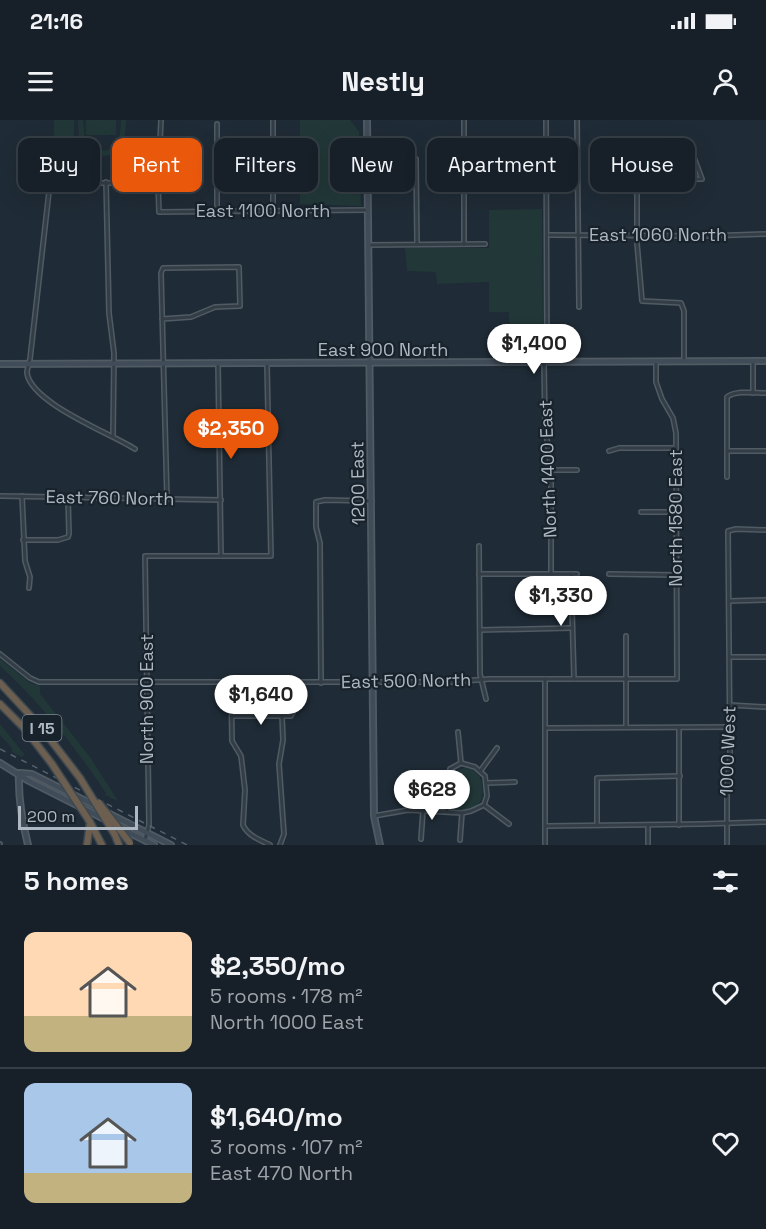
<!DOCTYPE html>
<meta charset="utf-8">
<style>
body{margin:0;font-family:"Space Grotesk",sans-serif;background:#202830;color:#f1f3f6;height:100vh;display:flex;flex-direction:column;font-size:22px;white-space:nowrap}
*{box-sizing:border-box;margin:0}
p{font-size:20px;color:#9ea3a8}
.icon{flex:none;width:33px;height:33px;fill:none;stroke:currentColor;stroke-width:2;stroke-linecap:round;stroke-linejoin:round}
.map{position:relative;height:725px;overflow:hidden}
.side{display:flex;flex-direction:column;background:#172028;flex:1}
.side>*{flex:none}
.top-card{position:absolute;left:18px;top:18px;width:730px;height:54px;display:flex;gap:12px}
.scale{position:absolute;left:18px;bottom:15px;width:120px;box-sizing:border-box;padding-left:6px;border:3px solid #adb8c3;border-top:0;font-size:16px;line-height:21px;white-space:nowrap;color:#adb8c3;-webkit-text-stroke:4px #18222b;paint-order:stroke}
.price{position:absolute;translate:-50% -51px;padding:0 14px;border-radius:21px;background:#fff;color:#222;font-size:20px;line-height:39px;filter:drop-shadow(0 2px 3px #0008)}
.price::after{content:'';position:absolute;left:50%;top:36px;width:18px;height:14px;margin-left:-9px;background:inherit;clip-path:polygon(0 0,100% 0,50% 100%)}
.price.selected{background:#ea580c;color:#fff}
ul{padding:0;list-style:none}
li{display:flex;align-items:center;gap:18px;height:150px;padding:0 24px}
li+li{border-top:2px solid #363e45}
li span{display:grid;place-items:center;flex:none;width:168px;height:120px;border-radius:12px;color:#555}
li>.icon{margin-inline-start:auto}
span .icon{width:72px;height:72px;fill:#fffc;stroke-width:1}
li b{font-size:26px}
h2{display:flex;justify-content:space-between;align-items:center;height:72px;padding:0 24px;font-size:26px}
.chip{padding:0 21px;border-radius:12px;background:#172028;box-shadow:0 6px 24px #0002,0 0 0 2px #363e45;font-size:21px;line-height:54px}
.chip.selected{background:#ea580c;color:#fff}
.status{display:flex;justify-content:space-between;align-items:center;height:42px;padding:0 30px;background:#172028;direction:ltr}
.status svg{height:16px;fill:currentColor}
header{display:flex;justify-content:space-between;align-items:center;height:78px;padding:0 24px;background:#172028;font-size:27px;font-weight:600}
.map>svg:first-child{display:block}
</style>
<div class="status"><b>21:16</b><svg viewBox="0 0 49 12"><path d="M0 12V9h3v3zM5 12V6h3v6zM10 12V3h3v9zM15 12V0h3v12zM26 1h20v11H26zM47 4h2v5h-2z"/></svg></div>
<header><svg class="icon" aria-label="menu" viewBox="0 0 24 24"><path d="M4 6h16M4 12h16M4 18h16"/></svg>Nestly<svg class="icon" aria-label="person" viewBox="0 0 24 24"><circle cx="12" cy="8" r="4"/><path d="M4 21q1-7 8-7t8 7"/></svg></header>
<div class="map">
<svg width="766" height="725" viewBox="0 0 766 725">
<rect width="100%" height="100%" fill="#1f2b36"/>
<g fill="#223838">
<polygon points="54,0 74,0 74,34 54,35"/>
<path d="M78 0H83L85 20 95 30C117 34 121 18 121 0H126C126 24 119 43 90 33L79 19Z"/>
<rect x="86" y="0" width="30" height="15"/>
<polygon points="300,0 350,0 359,12 361,86 300,84"/>
<polygon points="542,89 543,239 514,239 514,237 510,237 509,192 489,192 489,162 437,164 436,152 407,151 405,128 489,128 489,90"/>
<path d="M0 539 30 563 40 566V574L90 637 118 681 105 675 106 673C75 627 42 584 0 546Z"/>
<polygon points="0,604 25,635 22,637 12,632 12,628 0,615"/>
<path d="M465 648 473 650 480 657C488 683 477 691 452 690L449 686C449 668 444 653 465 648Z"/>
</g>
<g fill="none" stroke-linecap="round" stroke-linejoin="round">
<g stroke="#505b64" stroke-width="6">
<g id="street">
<polyline points="161,0 158,63 159,92 368,90"/>
<polyline points="273,0 273,91"/>
<polyline points="546,0 547,241"/>
<polyline points="577,0 579,187"/>
<polyline points="217,4 217,91"/>
<polyline points="633,29 637,76 637,123 642,181 681,183 684,191 684,241"/>
<polyline points="416,39 417,124"/>
<polyline points="636,60 702,59 693,35"/>
<polyline points="106,62 109,193 114,233 113,316"/>
<polyline points="550,115 706,116 766,114"/>
<polyline points="464,124 464,0"/>
<polyline points="368,125 485,124"/>
<polyline points="162,199 191,197 215,187 240,186 239,147 163,148 161,153 167,379"/>
<polyline points="753,242 753,273"/>
<polyline points="544,243 545,304 551,350 551,454"/>
<polyline points="218,245 221,436"/>
<path d="M135 329C110 313 31 283 27 253 27 249 29 243 30 239L50 63H158"/>
<polyline points="609,331 619,328 676,328"/>
<polyline points="727,331 766,331"/>
<polyline points="551,350 577,350"/>
<path d="M727 357V277C736 270 755 273 766 273"/>
<polyline points="0,376 221,380"/>
<polyline points="22,376 25,441 30,457 29,468"/>
<polyline points="641,392 677,392"/>
<polyline points="23,420 58,420 68,417 69,414 68,377"/>
<polyline points="479,426 480,554 486,579"/>
<polyline points="479,454 577,454"/>
<polyline points="571,454 574,559"/>
<polyline points="609,454 676,455"/>
<polyline points="729,481 766,480"/>
<polyline points="480,510 572,508"/>
<polyline points="626,516 626,607"/>
<polyline points="0,534 30,558 39,562 451,562 489,559 677,559 676,313 673,298 662,279 656,262 656,242"/>
<polyline points="730,537 766,537"/>
<path d="M231 562 232 621 241 636 245 670 243 705C248 716 260 720 270 725"/>
<polyline points="321,563 320,423 316,407 316,382 325,380 372,381"/>
<polyline points="730,585 766,587"/>
<polyline points="232,596 291,596 295,588 295,563"/>
<polyline points="545,608 730,607"/>
<polyline points="679,608 679,705"/>
<polyline points="458,612 461,643"/>
<polyline points="481,650 497,628"/>
<polyline points="487,663 515,662"/>
<polyline points="484,685 509,704"/>
<polyline points="447,691 447,661 450,649 461,643 475,647 485,656 487,676 484,685"/>
<polyline points="374,696 408,690 462,693 471,691 484,685"/>
<polyline points="597,705 597,658 680,656"/>
<polyline points="648,705 648,725"/>
<polyline points="545,706 703,704 766,702"/>
<polyline points="421,719 423,690"/>
<polyline points="145,720 149,705 145,436 271,436 267,245"/>
<polyline points="460,720 462,693"/>
<polyline points="0,724 0,725"/>
<polyline points="280,725 284,714 279,644 283,620 282,596"/>
<polyline points="545,725 545,559"/>
<polyline points="727,725 727,667 730,636 728,411 736,409 766,410"/>
</g>
</g>
<g stroke="#505b64" stroke-width="8">
<g id="secondary">
<polyline points="367,0 374,696 380,725"/>
<polyline points="0,244 766,241"/>
<polyline points="0,643 29,661 106,700"/>
<polyline points="19,653 32,654 96,686"/>
<path d="M19 654C18 679 22 701 28 725"/>
<polyline points="106,692 171,725"/>
<polyline points="118,707 154,725"/>
</g>
</g>
<g stroke="#3d4851" stroke-width="9">
<g id="highway">
<polyline points="0,563 40,606 80,658"/>
<polyline points="0,584 25,609 52,644"/>
<polyline points="90,702 102,725"/>
<polyline points="115,715 119,725"/>
<polyline points="87,725 90,703"/>
</g>
</g>
<use href="#street" stroke="#333d46" stroke-width="3"/>
<use href="#secondary" stroke="#414c59" stroke-width="4.5"/>
<use href="#highway" stroke="#6c5f50" stroke-width="6"/>
<polyline stroke="#55616e" stroke-width="1.5" stroke-dasharray="6 6" stroke-linecap="butt" points="0,629 187,725"/>
<g stroke="#3d4851" stroke-width="9" stroke-linecap="butt">
<g id="highway-bridge">
<polyline points="52,644 90,702"/>
<polyline points="80,658 115,715"/>
<polyline points="99,683 130,723"/>
</g>
</g>
<use href="#highway-bridge" stroke="#6c5f50" stroke-width="6"/>
</g>
<g text-anchor="middle" stroke-width="4.5" stroke-linejoin="round" paint-order="stroke">
<rect fill="#18222b" stroke="#808b95" stroke-width="1.5" x="22.5" y="595" width="39" height="26" rx="4.5"/>
<g font-size="16" font-weight="bold" fill="#adb8c3">
<text x="42" y="614">I 15</text>
</g>
<g font-size="18" fill="#adb8c3" stroke="#18222b">
<text x="263" y="97">East 1100 North</text>
<text x="658" y="121">East 1060 North</text>
<text x="383" y="236">East 900 North</text>
<text transform="translate(548 349) rotate(-92)" y="6">North 1400 East</text>
<text transform="translate(358 363) rotate(-91)" y="6">1200 East</text>
<text transform="translate(110 378) rotate(1)" y="6">East 760 North</text>
<text transform="translate(676 398) rotate(-90)" y="6">North 1580 East</text>
<text transform="translate(406 561) rotate(-1)" y="6">East 500 North</text>
<text transform="translate(147 579) rotate(-90)" y="6">North 900 East</text>
<text transform="translate(728 631) rotate(-88)" y="6">1000 West</text>
</g>
</g>
</svg>
<div class="scale">200 m</div>
<b class="price" style="left:534px;top:255px">$1,400</b>
<b class="price selected" style="left:231px;top:340px">$2,350</b>
<b class="price" style="left:561px;top:507px">$1,330</b>
<b class="price" style="left:261px;top:606px">$1,640</b>
<b class="price" style="left:432px;top:701px">$628</b>
<div class="top-card">
<a class="chip">Buy</a>
<a class="chip selected">Rent</a>
<a class="chip">Filters</a>
<a class="chip">New</a>
<a class="chip">Apartment</a>
<a class="chip">House</a>
</div>
</div>
<section class="side">
<h2>5 homes<svg class="icon" aria-label="filters" viewBox="0 0 24 24"><path d="M4 7h16M4 17h16"/><circle cx="9" cy="7" r="2"/><circle cx="15" cy="17" r="2"/></svg></h2>
<ul>
<li><span style="background:linear-gradient(#ffd9b3 70%,#c2b280 0)"><svg class="icon" aria-label="home" viewBox="0 0 24 24"><path d="M3 11l9-7 9 7M6 9v11h12V9"/></svg></span><div><b>$2,350/mo</b><p>5 rooms · 178 m²</p><p>North 1000 East</p></div><svg class="icon" aria-label="heart" viewBox="0 0 24 24"><path d="M12 20l-8-8c-3-5 5-10 8-4 3-6 11-1 8 4z"/></svg></li>
<li><span style="background:linear-gradient(#a9c7e8 75%,#c2b280 0)"><svg class="icon" aria-label="home" viewBox="0 0 24 24"><path d="M3 11l9-7 9 7M6 9v11h12V9"/></svg></span><div><b>$1,640/mo</b><p>3 rooms · 107 m²</p><p>East 470 North</p></div><svg class="icon" aria-label="heart" viewBox="0 0 24 24"><path d="M12 20l-8-8c-3-5 5-10 8-4 3-6 11-1 8 4z"/></svg></li>
</ul>
</section>
